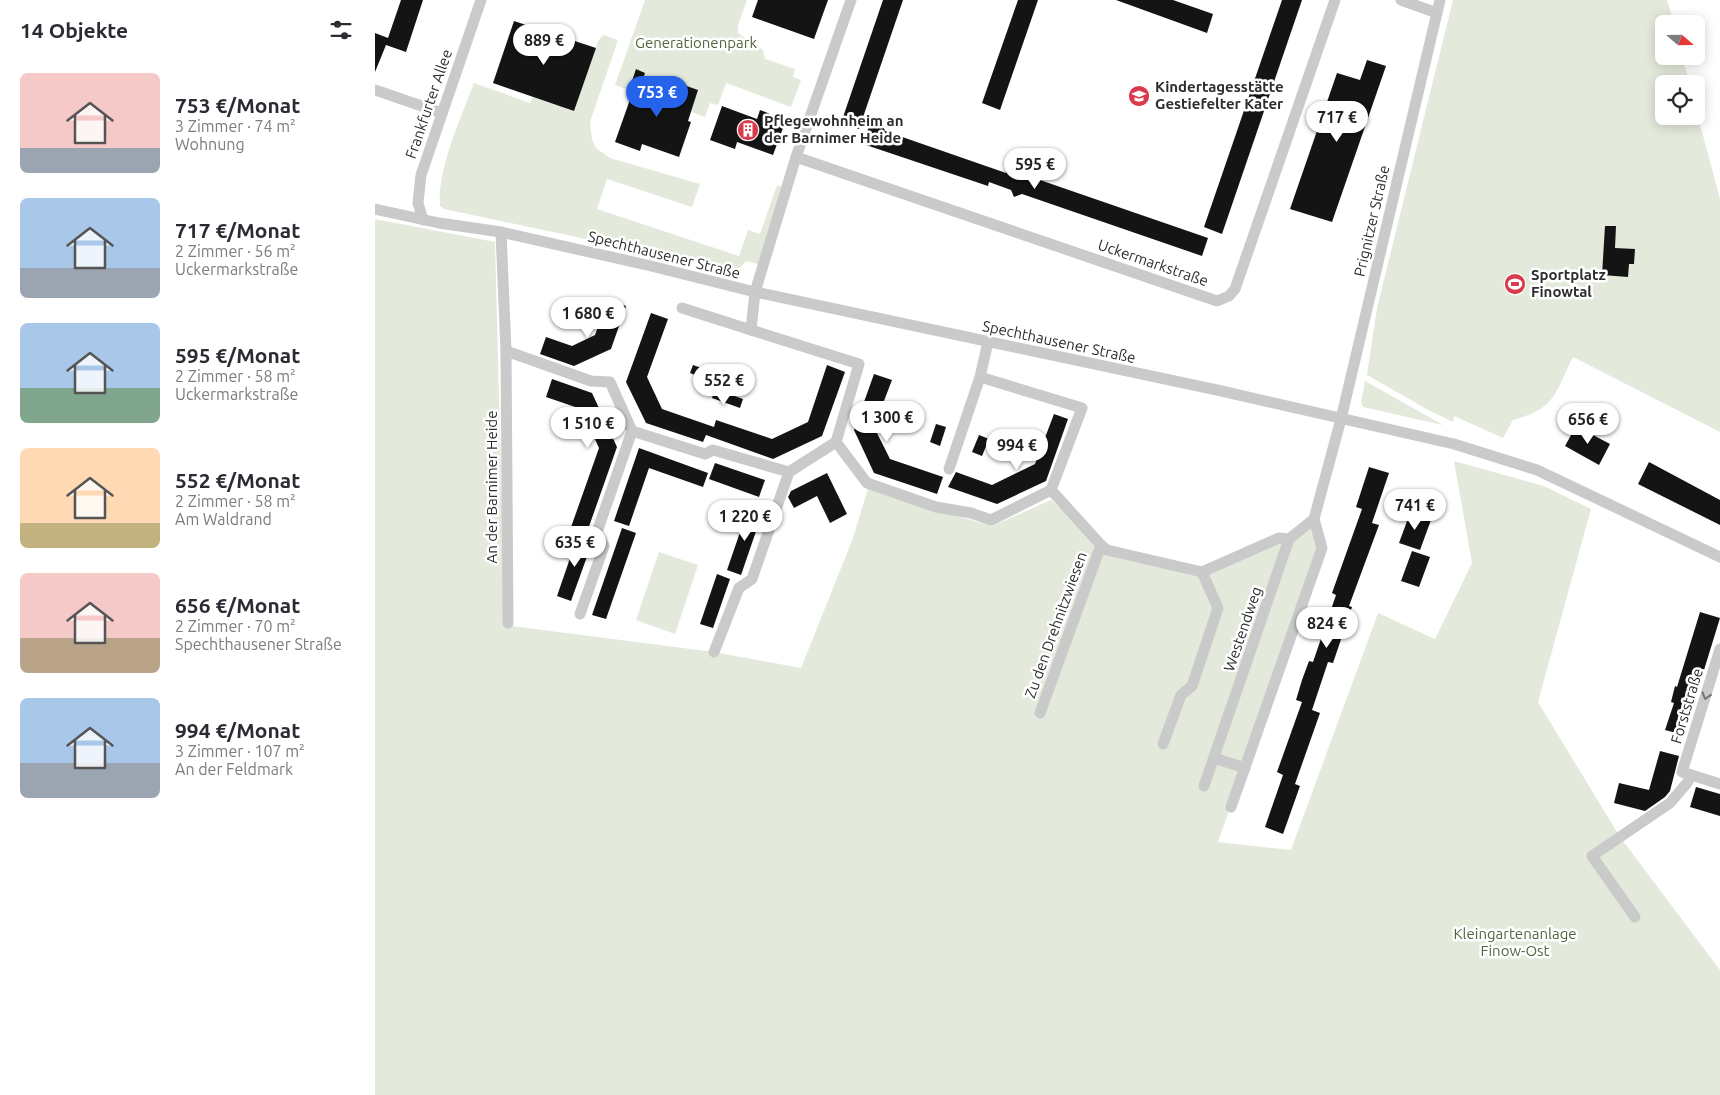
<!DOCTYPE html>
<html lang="de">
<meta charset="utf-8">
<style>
body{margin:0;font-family:Ubuntu,sans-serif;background:#f7f7f7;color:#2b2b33;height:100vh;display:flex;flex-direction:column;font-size:19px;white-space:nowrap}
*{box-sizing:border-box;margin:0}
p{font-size:16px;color:#7c7c81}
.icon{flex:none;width:28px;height:28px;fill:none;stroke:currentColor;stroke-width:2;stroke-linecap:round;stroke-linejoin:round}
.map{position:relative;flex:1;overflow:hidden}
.sheet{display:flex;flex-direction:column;background:#fff;width:375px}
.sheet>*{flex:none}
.needle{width:32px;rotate:110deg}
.buttons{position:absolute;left:1280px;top:15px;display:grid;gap:10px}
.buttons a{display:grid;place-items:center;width:50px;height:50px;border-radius:8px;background:#fff;box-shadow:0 2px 12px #0003;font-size:25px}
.price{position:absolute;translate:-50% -42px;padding:0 11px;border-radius:18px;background:#fff;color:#222;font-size:16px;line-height:32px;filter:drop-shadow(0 1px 2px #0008)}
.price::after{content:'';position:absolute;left:50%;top:30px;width:15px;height:11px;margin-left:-8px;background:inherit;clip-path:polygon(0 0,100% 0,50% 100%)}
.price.current{background:#2563eb;color:#fff}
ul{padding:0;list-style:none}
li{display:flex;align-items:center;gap:15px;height:125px;padding:0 20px}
li span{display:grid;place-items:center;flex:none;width:140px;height:100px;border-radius:8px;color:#555}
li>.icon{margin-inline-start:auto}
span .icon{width:60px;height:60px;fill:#fffc;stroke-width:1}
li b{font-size:21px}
h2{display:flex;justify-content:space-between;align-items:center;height:60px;padding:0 20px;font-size:21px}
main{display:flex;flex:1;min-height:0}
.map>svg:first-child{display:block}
</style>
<main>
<section class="sheet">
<h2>14 Objekte<svg class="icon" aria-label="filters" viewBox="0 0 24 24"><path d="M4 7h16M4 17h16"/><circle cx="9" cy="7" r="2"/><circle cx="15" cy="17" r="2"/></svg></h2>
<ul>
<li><span style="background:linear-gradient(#f6c9c9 75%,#9aa5b1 0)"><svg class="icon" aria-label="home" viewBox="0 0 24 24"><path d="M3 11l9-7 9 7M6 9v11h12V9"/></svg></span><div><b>753 €/Monat</b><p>3 Zimmer · 74 m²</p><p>Wohnung</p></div></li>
<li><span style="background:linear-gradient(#a9c7e8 70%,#9aa5b1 0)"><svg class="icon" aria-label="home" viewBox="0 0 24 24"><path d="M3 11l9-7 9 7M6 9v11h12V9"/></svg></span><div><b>717 €/Monat</b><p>2 Zimmer · 56 m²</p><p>Uckermarkstraße</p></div></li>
<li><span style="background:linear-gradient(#a9c7e8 65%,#7fa58c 0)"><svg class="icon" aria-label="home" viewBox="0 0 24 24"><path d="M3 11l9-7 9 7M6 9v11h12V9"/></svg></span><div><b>595 €/Monat</b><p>2 Zimmer · 58 m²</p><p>Uckermarkstraße</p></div></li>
<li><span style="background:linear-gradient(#ffd9b3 75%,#c2b280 0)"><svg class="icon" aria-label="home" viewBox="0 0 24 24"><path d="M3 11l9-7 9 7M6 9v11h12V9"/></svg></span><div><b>552 €/Monat</b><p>2 Zimmer · 58 m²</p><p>Am Waldrand</p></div></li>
<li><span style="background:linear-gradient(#f6c9c9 65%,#b9a48a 0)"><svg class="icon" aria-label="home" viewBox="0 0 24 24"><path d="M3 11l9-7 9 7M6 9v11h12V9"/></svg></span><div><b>656 €/Monat</b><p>2 Zimmer · 70 m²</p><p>Spechthausener Straße</p></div></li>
<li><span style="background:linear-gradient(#a9c7e8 65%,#9aa5b1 0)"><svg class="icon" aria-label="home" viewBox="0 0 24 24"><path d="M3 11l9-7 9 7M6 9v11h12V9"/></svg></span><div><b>994 €/Monat</b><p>3 Zimmer · 107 m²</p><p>An der Feldmark</p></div></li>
</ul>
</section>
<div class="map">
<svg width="1345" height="1095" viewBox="0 0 1345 1095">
<rect width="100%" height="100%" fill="#fff"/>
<g fill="#e4eadb">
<polygon points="270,0 372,0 363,25 363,33 388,50 390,59 420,69 418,77 426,80 416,107 351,83 343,105 335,103 330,117 316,112 323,90 306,84 301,97 266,85 270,73 261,69 254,90 240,85"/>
<path d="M1078 0H1292L1299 24H1289V56H1307L1315 84H1289V116H1321V109L1345 199V432L1198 357C1179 394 1182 408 1138 420L1128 438 1079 416 1078 422 1055 411 992 375 1002 308Z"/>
<path d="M228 35 243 40 215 122 217 139 221 148 235 158 325 184 317 207 232 179 222 209 364 256 373 230 385 234 402 185 409 187 386 265 371 261 362 271 69 209 65 206C62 169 86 118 99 83L155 103 158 97 199 111 223 41Z"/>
<polygon points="0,219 120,242 130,625 339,652 426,668 478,538 494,485 561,510 617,526 676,500 732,550 827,572 914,539 939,519 947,548 843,842 916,850 1003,613 1060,639 1097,563 1079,461 1169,486 1216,509 1163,702 1245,837 1345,970 1345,1095 0,1095"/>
<polygon points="990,381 1068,425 988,407 986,402"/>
<polygon points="284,552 323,565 300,634 261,620"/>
</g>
<g fill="#141414">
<polygon points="26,0 48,0 31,52 11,45 0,72 0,33 13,38"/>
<polygon points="383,0 453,0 439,39 377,17"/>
<polygon points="508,0 528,0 484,129 466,123"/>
<polygon points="643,0 663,0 625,110 607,103"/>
<polygon points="741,0 798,0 838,14 832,33"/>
<polygon points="907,0 927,0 847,234 829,227"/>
<polygon points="139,21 221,48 199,111 118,83"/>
<polygon points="992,60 1011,66 957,222 915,209 962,73 985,80"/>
<polygon points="261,69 270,73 266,85 301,97 306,84 323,90 313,121 316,122 304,157 267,144 265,151 240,142 258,91 254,90"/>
<polygon points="347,106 382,119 385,110 411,120 398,155 362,142 360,149 335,140"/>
<polygon points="507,124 510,131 631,173 633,169 833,238 827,256 647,194 639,197 636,190 614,182 613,186 488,144 494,126 500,128"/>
<polygon points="1230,226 1241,226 1240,248 1260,249 1259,264 1254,264 1253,277 1227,275"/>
<polygon points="233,300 251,306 236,349 199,366 165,354 171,337 197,346 220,335"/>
<polygon points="276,313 293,319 272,377 287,409 339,427 341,420 397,439 433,422 452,365 470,372 447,436 398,459 331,435 328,442 271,423 251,382"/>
<polygon points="318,365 343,374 340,383 315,373"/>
<polygon points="499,374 517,380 499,427 515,459 568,477 562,494 499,473 479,430"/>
<polygon points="177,379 217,393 242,447 211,535 195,530 224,448 206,409 171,397"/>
<polygon points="340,389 368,399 365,408 337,398"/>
<polygon points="679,414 693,419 671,481 622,504 573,487 581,472 617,485 660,464"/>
<polygon points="561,424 571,427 565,446 555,442"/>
<polygon points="1201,426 1235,444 1224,465 1190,446"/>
<polygon points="604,435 614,439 607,456 597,452"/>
<polygon points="264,448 333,473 328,487 274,468 254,526 239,521"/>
<polygon points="1274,462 1345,500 1345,525 1263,484"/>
<polygon points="340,463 390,480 384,497 334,479"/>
<polygon points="994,467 1014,473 997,523 1004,525 974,606 977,607 958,663 953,662 937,710 945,713 920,784 925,786 908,834 890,827 908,775 902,772 927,702 921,700 927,680 934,661 938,662 961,595 957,593 987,509 981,507"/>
<polygon points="452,473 472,514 455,523 442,496 419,508 413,497 416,491"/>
<polygon points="373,509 387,514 366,575 352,570"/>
<polygon points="1035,513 1056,520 1045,550 1024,543"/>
<polygon points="247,528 261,533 231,619 217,615"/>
<polygon points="203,535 218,540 196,601 182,596"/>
<polygon points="1037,551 1055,557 1044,587 1026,581"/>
<polygon points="342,574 355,579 338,628 325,624"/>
<polygon points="1325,612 1345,618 1309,735 1290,730 1299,703 1296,702 1300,686 1302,687"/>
<polygon points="1285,751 1304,756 1295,791 1290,797 1270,811 1239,803 1244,783 1274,790"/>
<polygon points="1321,787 1345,794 1345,816 1315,807"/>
</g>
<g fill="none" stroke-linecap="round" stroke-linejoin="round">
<g stroke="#cacaca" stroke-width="11">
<polyline points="1026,0 1062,13"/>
<polyline points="0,90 67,113"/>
<polyline points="421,157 842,301 854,296 860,289 960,0"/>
<polyline points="0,209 64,223 126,232 276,266 380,292 842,390 1079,444 1162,470 1345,557"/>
<polyline points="48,220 43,203 46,175 106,0"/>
<polyline points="126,232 131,351 133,623"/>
<polyline points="307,308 376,330"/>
<polyline points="131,351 216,381 235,382 257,431 222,532 229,546 205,614"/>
<polyline points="605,377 707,408 676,490 726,545 665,713"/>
<polyline points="257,431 330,454 338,450 414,472"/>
<polyline points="461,442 492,483 561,507 596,513 616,520 676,490"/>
<polyline points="574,469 605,377 613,342"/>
<polyline points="726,545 732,550 827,572 904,538 914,539"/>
<polyline points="1345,649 1307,772 1345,784"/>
<polyline points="339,652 364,588 377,579 414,472 461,442 484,364 376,330 380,292 421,157 476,0"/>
<polyline points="788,744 806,695 817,686 843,608 827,572"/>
<polyline points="839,758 870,768"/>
<polyline points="829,786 914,539 939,519"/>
<polyline points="856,807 947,548 939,519 966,419 1065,0"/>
<polyline points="1260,917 1217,856 1295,803 1312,783 1316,775"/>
</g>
</g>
<defs><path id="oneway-chevron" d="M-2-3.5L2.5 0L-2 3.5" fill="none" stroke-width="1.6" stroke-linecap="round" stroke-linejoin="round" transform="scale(1.25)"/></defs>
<use stroke="#747474" href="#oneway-chevron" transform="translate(1331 696) rotate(107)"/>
<defs>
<g id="school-disc" transform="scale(1.125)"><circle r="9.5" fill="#d93a4d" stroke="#fff"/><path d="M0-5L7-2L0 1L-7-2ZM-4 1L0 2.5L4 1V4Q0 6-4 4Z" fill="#fff"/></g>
<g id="building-disc" transform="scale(1.125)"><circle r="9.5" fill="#d93a4d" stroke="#fff"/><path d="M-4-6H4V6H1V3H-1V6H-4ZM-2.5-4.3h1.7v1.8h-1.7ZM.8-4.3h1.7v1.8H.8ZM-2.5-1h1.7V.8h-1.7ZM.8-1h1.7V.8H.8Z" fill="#fff"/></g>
<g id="stadium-disc" transform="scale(1.125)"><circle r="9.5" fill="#d93a4d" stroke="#fff"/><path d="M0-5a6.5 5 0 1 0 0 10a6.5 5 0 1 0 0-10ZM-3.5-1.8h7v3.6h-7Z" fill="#fff"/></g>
</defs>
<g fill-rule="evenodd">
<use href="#school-disc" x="764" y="96"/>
<use href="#building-disc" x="373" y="130"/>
<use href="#stadium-disc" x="1140" y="284"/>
</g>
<g text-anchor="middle" stroke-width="5" stroke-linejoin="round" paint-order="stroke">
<g font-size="15" fill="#52653e" stroke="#fff">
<text x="321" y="48">Generationenpark</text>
<text x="1140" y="939">Kleingartenanlage<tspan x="1140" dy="17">Finow-Ost</tspan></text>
</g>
<g font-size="15" font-weight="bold" fill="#2d2d2d" stroke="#fff" text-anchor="start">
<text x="780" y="92">Kindertagesstätte<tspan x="780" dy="17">Gestiefelter Kater</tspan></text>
<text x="389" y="126">Pflegewohnheim an<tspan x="389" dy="17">der Barnimer Heide</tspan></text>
<text x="1156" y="280">Sportplatz<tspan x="1156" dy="17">Finowtal</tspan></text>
</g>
<g font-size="15" fill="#2d2d2d" stroke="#fff">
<text transform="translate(54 104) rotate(-71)" y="5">Frankfurter Allee</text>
<text transform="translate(997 221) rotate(-77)" y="5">Prignitzer Straße</text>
<text transform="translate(289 255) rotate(14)" y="5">Spechthausener Straße</text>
<text transform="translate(778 263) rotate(19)" y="5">Uckermarkstraße</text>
<text transform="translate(684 342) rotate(12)" y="5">Spechthausener Straße</text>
<text transform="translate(117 487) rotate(-90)" y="5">An der Barnimer Heide</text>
<text transform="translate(681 625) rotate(-70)" y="5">Zu den Drehnitzwiesen</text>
<text transform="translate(868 629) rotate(-71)" y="5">Westendweg</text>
<text transform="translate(1312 706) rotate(-73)" y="5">Forststraße</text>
</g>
</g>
</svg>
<div class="buttons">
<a><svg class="needle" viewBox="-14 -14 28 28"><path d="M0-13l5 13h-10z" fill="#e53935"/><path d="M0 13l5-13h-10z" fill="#7c7c81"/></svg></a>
<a><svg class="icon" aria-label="locate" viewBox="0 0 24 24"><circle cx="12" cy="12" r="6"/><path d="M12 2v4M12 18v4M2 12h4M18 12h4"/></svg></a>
</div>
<b class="price" style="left:169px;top:66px">889 €</b>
<b class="price current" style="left:282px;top:118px">753 €</b>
<b class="price" style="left:962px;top:143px">717 €</b>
<b class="price" style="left:660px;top:190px">595 €</b>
<b class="price" style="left:213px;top:339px">1 680 €</b>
<b class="price" style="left:349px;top:406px">552 €</b>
<b class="price" style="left:512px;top:443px">1 300 €</b>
<b class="price" style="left:1213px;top:445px">656 €</b>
<b class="price" style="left:213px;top:449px">1 510 €</b>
<b class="price" style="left:642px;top:471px">994 €</b>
<b class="price" style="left:1040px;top:531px">741 €</b>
<b class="price" style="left:370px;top:542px">1 220 €</b>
<b class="price" style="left:200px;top:568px">635 €</b>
<b class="price" style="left:952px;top:649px">824 €</b>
</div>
</main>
